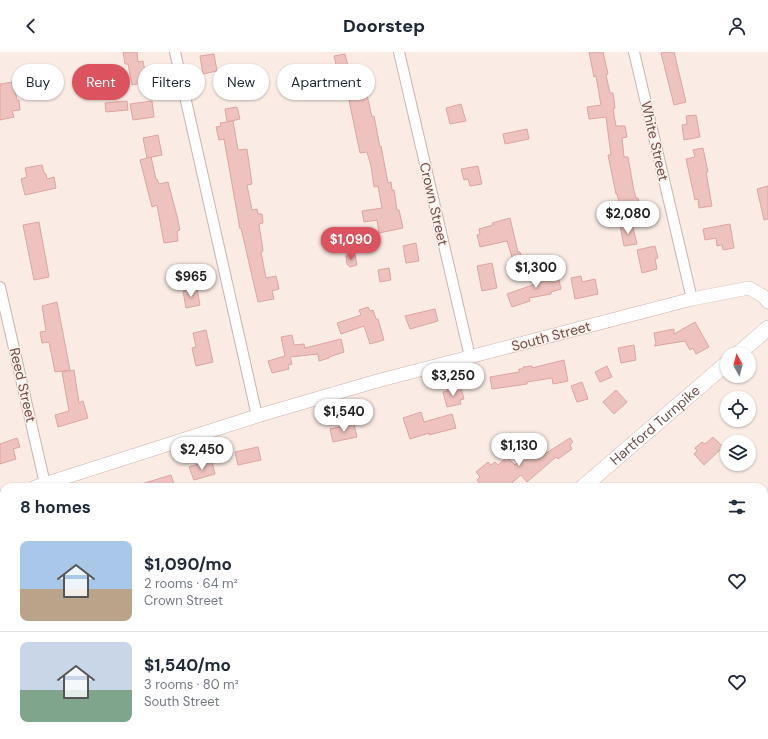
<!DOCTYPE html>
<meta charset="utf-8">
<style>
body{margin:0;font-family:"DM Sans",sans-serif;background:#f6f6f7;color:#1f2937;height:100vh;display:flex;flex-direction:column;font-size:15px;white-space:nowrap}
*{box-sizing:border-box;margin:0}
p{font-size:13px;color:#747a83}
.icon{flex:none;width:22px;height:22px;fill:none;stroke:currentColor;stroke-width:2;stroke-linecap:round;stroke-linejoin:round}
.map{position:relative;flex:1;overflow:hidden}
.side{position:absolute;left:0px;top:431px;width:768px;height:256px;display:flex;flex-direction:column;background:#fff;border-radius:12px 12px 0 0;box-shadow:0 1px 3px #0004}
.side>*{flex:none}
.banner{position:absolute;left:12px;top:12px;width:400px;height:36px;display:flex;gap:8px}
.needle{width:26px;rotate:353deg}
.buttons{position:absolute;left:720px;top:295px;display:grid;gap:8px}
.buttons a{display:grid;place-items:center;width:36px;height:36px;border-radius:50%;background:#fff;box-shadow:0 1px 3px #0004;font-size:20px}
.price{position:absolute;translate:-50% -34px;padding:0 9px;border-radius:14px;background:#fff;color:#222;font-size:13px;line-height:26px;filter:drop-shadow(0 1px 2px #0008)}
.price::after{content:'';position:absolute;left:50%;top:24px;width:12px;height:9px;margin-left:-6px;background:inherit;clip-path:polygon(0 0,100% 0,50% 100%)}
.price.on{background:#db535f;color:#fff}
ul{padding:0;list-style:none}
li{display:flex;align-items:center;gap:12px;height:100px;padding:0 20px}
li+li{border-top:1px solid #e0e1e3}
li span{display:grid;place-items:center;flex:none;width:112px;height:80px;border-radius:8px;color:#555}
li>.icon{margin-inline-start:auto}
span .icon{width:48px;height:48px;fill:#fffc;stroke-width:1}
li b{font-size:17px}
h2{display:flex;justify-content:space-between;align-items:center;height:48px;padding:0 20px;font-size:17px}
.chip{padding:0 14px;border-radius:18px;background:#fff;box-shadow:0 1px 3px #0004;font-size:14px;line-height:36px}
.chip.on{background:#db535f;color:#fff}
header{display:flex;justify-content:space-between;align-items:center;height:52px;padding:0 20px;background:#fff;font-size:18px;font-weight:800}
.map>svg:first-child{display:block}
</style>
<header><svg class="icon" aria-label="back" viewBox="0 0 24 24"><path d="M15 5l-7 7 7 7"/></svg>Doorstep<svg class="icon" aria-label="person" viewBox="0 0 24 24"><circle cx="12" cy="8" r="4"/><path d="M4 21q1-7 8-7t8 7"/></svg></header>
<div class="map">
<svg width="768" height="687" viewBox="0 0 768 687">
<rect width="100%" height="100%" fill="#faebe5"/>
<g fill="#eec2be" stroke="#dfa4a0">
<polygon points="123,0 137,0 138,10 143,9 147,30 132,33 128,12 125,12"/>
<polygon points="589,0 603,0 608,22 606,23 610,41 613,41 615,56 613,57 616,74 625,74 627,85 622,86 624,105 628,105 634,139 636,146 638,146 640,156 622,161 617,142 616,142 608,103 611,103 606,65 589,67 587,55 601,53 596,24 594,25"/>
<polygon points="667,0 674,0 686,50 674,53 661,1"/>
<polygon points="214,2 217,19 203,22 200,4"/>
<polygon points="345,2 348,14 337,17 334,4"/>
<polygon points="13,30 17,48 19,48 20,58 12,59 14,65 0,68 0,32"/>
<polygon points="364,30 372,65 374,64 380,95 381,94 388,131 391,130 392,138 394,138 397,158 399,158 403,176 379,181 377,168 364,170 362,159 382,156 378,134 374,135 371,114 367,100 360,101 346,34"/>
<polygon points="127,49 128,58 106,60 105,51"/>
<polygon points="152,49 154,65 133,68 130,52"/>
<polygon points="461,52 466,69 450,72 446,56"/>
<polygon points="237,55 240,67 227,70 225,57"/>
<polygon points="696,63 700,85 684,88 682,73 687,72 686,64"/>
<polygon points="233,69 238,98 247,97 252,132 247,133 252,158 257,157 258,162 262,162 263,171 259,172 263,199 261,200 266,226 276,224 279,237 272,239 274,247 258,250 241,176 240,177 224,87 219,88 216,75 221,74 220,71"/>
<polygon points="527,77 529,87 505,92 503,82"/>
<polygon points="158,83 162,103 147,106 143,86"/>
<polygon points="703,96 708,120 706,120 712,154 699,156 698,147 695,148 686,107 695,105 693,98"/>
<polygon points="151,105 156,127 157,127 159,132 168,130 177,164 180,178 177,179 178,189 164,191 157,153 152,155 140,108"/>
<polygon points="42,113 44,121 46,122 47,127 54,125 56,136 25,143 21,127 27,125 25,116"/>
<polygon points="478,114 482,132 470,134 468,127 464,128 461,117"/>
<polygon points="768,134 768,167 764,168 757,137"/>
<polygon points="510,166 518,200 520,200 524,212 515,215 507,189 480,195 477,183 480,182 479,177 493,173 492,171"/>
<polygon points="39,170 49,225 34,228 23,173"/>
<polygon points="632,171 637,192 624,194 620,174"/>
<polygon points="730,172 734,196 723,198 722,193 717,194 716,186 705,188 703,177"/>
<polygon points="416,191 419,209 406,211 403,194"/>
<polygon points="655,194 658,206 655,207 657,217 642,221 637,198"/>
<polygon points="355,203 357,213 350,215 347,212 346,204"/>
<polygon points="492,211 497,236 482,239 477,214"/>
<polygon points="389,216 391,228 380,230 378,218"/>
<polygon points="557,219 561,237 551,240 551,242 529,246 530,249 512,255 507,242 538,231 536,224"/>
<polygon points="581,224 582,230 595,227 598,242 575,247 571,226"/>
<polygon points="197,237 200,253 186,256 183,239"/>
<polygon points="57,250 70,318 55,320 49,290 42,291 40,280 46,279 42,254"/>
<polygon points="368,255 370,259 373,258 376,267 378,267 384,288 370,292 364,274 341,282 337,271 361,263 359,258"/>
<polygon points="435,257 438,269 410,277 405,264"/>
<polygon points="695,270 709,295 696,302 693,296 690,298 685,289 654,294 656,292 654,281 674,277 674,282"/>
<polygon points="206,278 213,310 196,314 192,296 196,295 193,281"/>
<polygon points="292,283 294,293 304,292 305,296 341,287 344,300 329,305 329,306 319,309 318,302 290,305 292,312 288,313 289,317 272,321 268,309 285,304 281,285"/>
<polygon points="634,293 636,308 621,311 618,296"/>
<polygon points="564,308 568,329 553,332 552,326 527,330 527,332 492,337 490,325 519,320 519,317 523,317 523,315 532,314 532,316"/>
<polygon points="607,314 612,325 600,330 595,320"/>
<polygon points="74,318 79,351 83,349 88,366 58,375 55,363 69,359 62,320"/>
<polygon points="582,330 588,347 577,350 571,334"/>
<polygon points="457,334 458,337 461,336 464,347 460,348 461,352 447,355 443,340 448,339 447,337"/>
<polygon points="616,338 627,350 614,362 603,350"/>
<polygon points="421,360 424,370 452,362 456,376 429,383 429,381 410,387 403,366"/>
<polygon points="354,372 357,385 333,390 330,377"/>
<polygon points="713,385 723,395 704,413 694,402 697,399 695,396 702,390 705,392"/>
<polygon points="17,386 20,395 13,397 16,407 0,412 0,392"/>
<polygon points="570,386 573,390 570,393 572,397 558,407 556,405 527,430 521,423 507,435 482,435 477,428 480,425 476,420 488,410 491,413 495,410 498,413 507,405 515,413 533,397 540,405"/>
<polygon points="258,395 261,408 238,413 235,400"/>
<polygon points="212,410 215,422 194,428 189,415 202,411 203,412"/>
<polygon points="171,423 175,435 139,435 138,433"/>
</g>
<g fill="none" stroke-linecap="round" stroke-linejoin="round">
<g stroke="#cdb3af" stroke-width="12">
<g id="minor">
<polyline points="175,0 257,364"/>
<polyline points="399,0 470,305"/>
<polyline points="634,0 692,247"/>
<polyline points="0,235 45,432"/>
</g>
</g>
<g stroke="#cdb3af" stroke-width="14">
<g id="tertiary">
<polyline points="35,435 257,364 377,329 692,247 749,236 763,244 768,250"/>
<polyline points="0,446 4,445"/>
</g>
</g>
<g stroke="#d0b1ac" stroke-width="16">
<g id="secondary">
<polyline points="738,302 768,276"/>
<path id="s1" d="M583 435 727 311"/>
<polyline points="292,687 297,683"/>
</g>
</g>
<use href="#minor" stroke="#fff" stroke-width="10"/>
<use href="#tertiary" stroke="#fff" stroke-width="13"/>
<use href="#secondary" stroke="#fff" stroke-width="15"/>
</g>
<g text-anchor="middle" stroke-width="3" stroke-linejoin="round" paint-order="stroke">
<g font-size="14" fill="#714e4c" stroke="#fef0ea">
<text transform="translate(655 89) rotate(77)" y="5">White Street</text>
<text transform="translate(434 152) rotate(77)" y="5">Crown Street</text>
<text transform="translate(551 284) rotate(-15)" y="5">South Street</text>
<text transform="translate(23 333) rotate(77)" y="5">Reed Street</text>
<text dy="5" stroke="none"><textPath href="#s1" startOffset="95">Hartford Turnpike</textPath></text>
</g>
</g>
</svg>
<div class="buttons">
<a><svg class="needle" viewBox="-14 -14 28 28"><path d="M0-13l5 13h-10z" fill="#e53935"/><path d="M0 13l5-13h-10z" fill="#747a83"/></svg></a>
<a><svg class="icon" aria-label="locate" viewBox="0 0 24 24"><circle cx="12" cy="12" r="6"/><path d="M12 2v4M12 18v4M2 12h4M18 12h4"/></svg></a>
<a><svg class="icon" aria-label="layers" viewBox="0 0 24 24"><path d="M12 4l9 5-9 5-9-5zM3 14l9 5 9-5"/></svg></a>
</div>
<b class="price" style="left:628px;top:183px">$2,080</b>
<b class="price on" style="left:351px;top:209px">$1,090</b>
<b class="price" style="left:536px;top:237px">$1,300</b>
<b class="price" style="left:191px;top:246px">$965</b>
<b class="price" style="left:453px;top:345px">$3,250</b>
<b class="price" style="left:344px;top:381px">$1,540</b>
<b class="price" style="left:519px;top:415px">$1,130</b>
<b class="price" style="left:202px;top:419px">$2,450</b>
<div class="banner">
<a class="chip">Buy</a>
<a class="chip on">Rent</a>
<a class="chip">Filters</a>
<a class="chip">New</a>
<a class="chip">Apartment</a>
</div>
<section class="side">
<h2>8 homes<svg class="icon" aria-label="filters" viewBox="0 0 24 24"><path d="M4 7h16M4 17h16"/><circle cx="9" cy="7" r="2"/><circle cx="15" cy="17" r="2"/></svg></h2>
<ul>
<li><span style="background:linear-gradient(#a9c7e8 60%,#b9a48a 0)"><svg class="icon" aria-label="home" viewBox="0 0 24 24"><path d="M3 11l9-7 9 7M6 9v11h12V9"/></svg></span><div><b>$1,090/mo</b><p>2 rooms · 64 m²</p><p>Crown Street</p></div><svg class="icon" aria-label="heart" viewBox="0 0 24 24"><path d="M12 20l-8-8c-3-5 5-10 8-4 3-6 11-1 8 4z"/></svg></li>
<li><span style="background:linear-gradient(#c9d6e8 60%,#7fa58c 0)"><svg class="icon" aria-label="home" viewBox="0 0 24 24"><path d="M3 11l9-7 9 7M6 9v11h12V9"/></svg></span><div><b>$1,540/mo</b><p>3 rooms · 80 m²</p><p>South Street</p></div><svg class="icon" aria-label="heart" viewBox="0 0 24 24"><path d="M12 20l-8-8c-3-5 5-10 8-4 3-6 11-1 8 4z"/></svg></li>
</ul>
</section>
</div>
